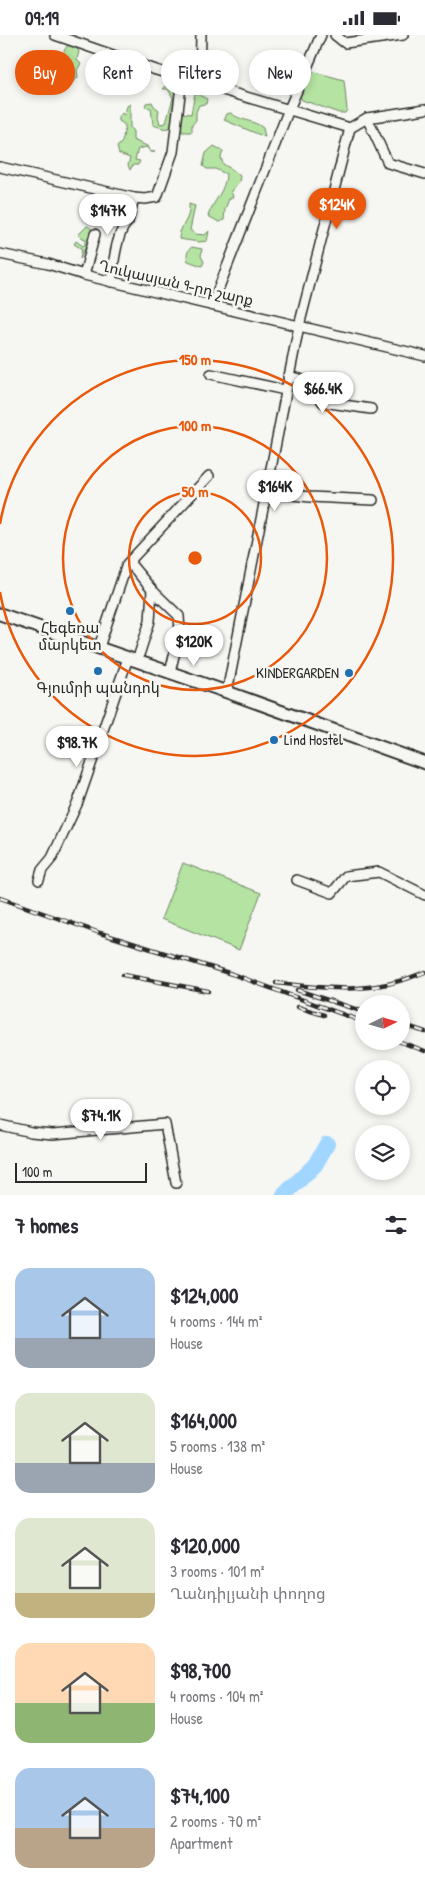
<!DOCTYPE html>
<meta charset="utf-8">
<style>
body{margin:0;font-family:"Patrick Hand","Noto Sans Armenian",sans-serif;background:#f7f7f7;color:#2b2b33;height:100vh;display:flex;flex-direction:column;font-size:19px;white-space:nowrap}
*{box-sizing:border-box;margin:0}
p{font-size:16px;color:#7c7c81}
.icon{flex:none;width:28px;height:28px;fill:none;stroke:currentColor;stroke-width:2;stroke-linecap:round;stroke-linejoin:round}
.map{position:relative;height:1160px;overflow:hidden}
.side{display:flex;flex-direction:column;background:#fff;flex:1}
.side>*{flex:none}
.hud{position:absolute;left:15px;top:15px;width:395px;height:45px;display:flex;gap:10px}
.needle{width:32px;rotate:85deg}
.tools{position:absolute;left:355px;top:960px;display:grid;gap:10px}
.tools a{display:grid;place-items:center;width:55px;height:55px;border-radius:50%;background:#fff;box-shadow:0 2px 8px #0003;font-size:25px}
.scale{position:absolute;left:15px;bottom:12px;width:132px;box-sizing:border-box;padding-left:5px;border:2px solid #2b2b2b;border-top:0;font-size:14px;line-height:18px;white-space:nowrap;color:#2b2b2b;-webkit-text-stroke:4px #f6f6f2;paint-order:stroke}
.price{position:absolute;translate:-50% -42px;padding:0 11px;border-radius:18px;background:#fff;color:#222;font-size:16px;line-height:32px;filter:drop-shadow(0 1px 2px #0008)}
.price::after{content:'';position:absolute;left:50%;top:30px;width:15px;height:11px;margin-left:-8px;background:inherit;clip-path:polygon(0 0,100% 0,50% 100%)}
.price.selected{background:#ea580c;color:#fff}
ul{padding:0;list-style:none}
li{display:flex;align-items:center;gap:15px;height:125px;padding:0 15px}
li span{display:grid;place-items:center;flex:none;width:140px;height:100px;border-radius:15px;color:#555}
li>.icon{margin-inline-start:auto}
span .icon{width:60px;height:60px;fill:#fffc;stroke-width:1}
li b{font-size:21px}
h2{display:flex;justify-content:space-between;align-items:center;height:60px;padding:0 15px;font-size:21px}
.chip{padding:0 18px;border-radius:22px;background:#fff;box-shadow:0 2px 8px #0003;font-size:18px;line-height:45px}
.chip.selected{background:#ea580c;color:#fff}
.status{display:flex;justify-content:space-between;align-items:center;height:35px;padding:0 25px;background:#fff;direction:ltr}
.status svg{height:14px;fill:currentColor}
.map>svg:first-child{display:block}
</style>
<div class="status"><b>09:19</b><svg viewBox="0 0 49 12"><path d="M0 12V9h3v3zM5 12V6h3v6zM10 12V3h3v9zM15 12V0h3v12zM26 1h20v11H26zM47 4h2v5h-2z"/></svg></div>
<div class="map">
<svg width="425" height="1160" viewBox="0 0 425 1160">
<rect width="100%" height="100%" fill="#f6f6f2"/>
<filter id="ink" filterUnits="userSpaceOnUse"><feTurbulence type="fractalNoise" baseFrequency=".02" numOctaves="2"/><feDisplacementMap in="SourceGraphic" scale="10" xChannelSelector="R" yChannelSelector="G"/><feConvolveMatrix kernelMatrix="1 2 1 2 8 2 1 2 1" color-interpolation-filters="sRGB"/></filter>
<g filter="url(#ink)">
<g fill="#b4e3a2" stroke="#708766">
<path d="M68 10H73L79 16 77 25 81 29 77 35 78 42 65 54 55 49 58 39 54 36C64 26 60 19 68 10Z"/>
<polygon points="311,36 344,45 347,75 345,78 339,78 302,65 300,61"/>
<path d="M166 51H173L177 55 174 90C166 96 163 93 153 90L151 73 145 72 146 68 152 67 154 71 159 75 158 81 160 89 166 88 173 63 168 54H163Z"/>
<polygon points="195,58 207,64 206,69 199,70 196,77 196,85 192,90 192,97 182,97 181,84 183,78 191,79"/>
<path d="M130 69V93L133 96V105L147 111 151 117H155H150L147 112 138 114 135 125 140 126 138 130H133L130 135 128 130 130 123 119 119 117 112 122 107C123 101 125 95 125 90L119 86V82L122 78 125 80 127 71Z"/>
<path d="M231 78C240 86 254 85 263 93L265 102 224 85 227 79Z"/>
<path d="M214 111 223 116 221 122 223 129 233 135 240 141 239 147 231 156 233 162 229 164 225 174 224 185 219 187 208 181C213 166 226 155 226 139L215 134H207L203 131 206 118Z"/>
<path d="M189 169 195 171 190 195 195 199 205 200 209 196 207 206 199 207 179 204C179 190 191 186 189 169Z"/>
<polygon points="87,191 92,194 90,204 80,224 82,214 74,209 76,206 83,211 85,209 85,204 78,200"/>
<path d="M192 212 202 214 201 221 204 227 202 231 188 226C186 221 187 215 192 212Z"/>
<polygon points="183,828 261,858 239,915 161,884"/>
</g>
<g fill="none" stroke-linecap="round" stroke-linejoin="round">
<polyline stroke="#a0d6ff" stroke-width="16" points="284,1160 315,1130 327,1109"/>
<g stroke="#2b2b2b" stroke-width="12">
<g id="minor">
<polyline points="55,0 156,35 350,93 367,83 425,74"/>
<polyline points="335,0 345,8 403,0"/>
<polyline points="200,48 201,0"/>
<polyline points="367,83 388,128 425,139"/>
<polyline points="0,132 134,163 145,164 157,162 173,117 182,43"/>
<polyline points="0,219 48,229 84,240 425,321"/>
<polyline points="84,240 95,199"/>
<path d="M111 247C113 233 116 196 128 187L134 163"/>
<polyline points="212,270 289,74 321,0"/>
<polyline points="211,339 285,355"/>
<path d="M288 342C311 344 310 350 323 367L371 374"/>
<polyline points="266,457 310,462 373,465"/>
<polyline points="129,527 152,555 150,586 137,626"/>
<polyline points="152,555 179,581 180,597 170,637"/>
<polyline points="99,612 127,529 209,441"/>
<polyline points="227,657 299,291 350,93"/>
<polyline points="39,845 42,835 52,823 78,767 128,623"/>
<polyline points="297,845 332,858 346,841 379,837 425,860"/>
<polyline points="0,1090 31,1097 53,1099 165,1089 176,1148"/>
</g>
</g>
<g stroke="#2b2b2b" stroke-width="15">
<polyline id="major" points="0,579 227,657 425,728"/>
</g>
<use href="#minor" stroke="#f6f6f2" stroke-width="9"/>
<use href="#major" stroke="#f6f6f2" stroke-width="11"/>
<g stroke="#2b2b2b" stroke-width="4.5">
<g id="rail">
<polyline points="0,863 100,898 232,939 364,987"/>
<polyline points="123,940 208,956"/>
<path d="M276 948C332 954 371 960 425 937"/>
<polyline points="297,955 364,977"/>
<polyline points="298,972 324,980"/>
<polyline points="401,989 425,997"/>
<polyline points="398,1006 425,1016"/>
</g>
</g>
<use href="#rail" stroke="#f6f6f2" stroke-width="2.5" stroke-dasharray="8" stroke-linecap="butt"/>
</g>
</g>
<g fill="none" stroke="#e8590c" stroke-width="2.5">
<circle cx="195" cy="523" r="66"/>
<circle cx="195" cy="523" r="132"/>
<path d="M0 489A198 198 0 1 1 0 557"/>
</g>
<g fill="#1f6fb2" stroke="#f6f6f2" stroke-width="2">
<circle cx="70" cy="576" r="5"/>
<circle cx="98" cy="636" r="5"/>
<circle cx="349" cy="638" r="5"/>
<circle cx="274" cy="705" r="5"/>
</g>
<g text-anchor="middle" stroke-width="5" stroke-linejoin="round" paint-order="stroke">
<g font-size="15" fill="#2b2b2b" stroke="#f6f6f2">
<text transform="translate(176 248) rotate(13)" y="5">Ղուկասյան 9-րդ շարք</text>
</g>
<g font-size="15" fill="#2b2b2b" stroke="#f6f6f2">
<text x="70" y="598">Հեգեռա<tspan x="70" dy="17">մարկետ</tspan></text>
<text x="339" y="643" text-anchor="end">KINDERGARDEN</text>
<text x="98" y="658">Գյումրի պանդոկ</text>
<text x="284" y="710" text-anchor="start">Lind Hostel</text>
</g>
</g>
<circle cx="195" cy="523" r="8" fill="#e8590c" stroke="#f6f6f2" stroke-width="2.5"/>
<g font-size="15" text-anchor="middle" font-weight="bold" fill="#e8590c" stroke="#f6f6f2" stroke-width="5" stroke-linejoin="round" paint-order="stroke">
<text x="195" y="330">150 m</text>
<text x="195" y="396">100 m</text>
<text x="195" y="462">50 m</text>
</g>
</svg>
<div class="tools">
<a><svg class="needle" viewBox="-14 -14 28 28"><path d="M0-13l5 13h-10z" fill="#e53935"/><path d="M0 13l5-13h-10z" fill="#7c7c81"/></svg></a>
<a><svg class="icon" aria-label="locate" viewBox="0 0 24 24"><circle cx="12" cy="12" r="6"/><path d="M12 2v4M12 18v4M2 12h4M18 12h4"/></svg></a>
<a><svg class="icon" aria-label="layers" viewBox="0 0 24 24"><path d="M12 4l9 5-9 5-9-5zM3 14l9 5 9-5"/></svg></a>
</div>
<div class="scale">100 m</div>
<b class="price selected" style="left:337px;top:195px">$124K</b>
<b class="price" style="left:108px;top:201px">$147K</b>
<b class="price" style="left:323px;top:379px">$66.4K</b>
<b class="price" style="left:275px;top:477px">$164K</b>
<b class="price" style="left:194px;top:632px">$120K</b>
<b class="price" style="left:77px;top:733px">$98.7K</b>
<b class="price" style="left:101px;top:1106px">$74.1K</b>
<div class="hud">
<a class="chip selected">Buy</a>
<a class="chip">Rent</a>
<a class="chip">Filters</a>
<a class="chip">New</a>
</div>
</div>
<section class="side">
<h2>7 homes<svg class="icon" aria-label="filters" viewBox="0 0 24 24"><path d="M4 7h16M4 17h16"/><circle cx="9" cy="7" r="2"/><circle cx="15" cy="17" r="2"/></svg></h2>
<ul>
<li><span style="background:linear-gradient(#a9c7e8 70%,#9aa5b1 0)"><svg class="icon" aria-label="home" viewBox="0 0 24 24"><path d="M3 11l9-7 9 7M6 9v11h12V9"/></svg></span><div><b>$124,000</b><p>4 rooms · 144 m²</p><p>House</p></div></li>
<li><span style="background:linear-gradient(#dfe7d0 70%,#9aa5b1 0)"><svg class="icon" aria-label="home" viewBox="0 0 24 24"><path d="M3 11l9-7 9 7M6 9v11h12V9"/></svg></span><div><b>$164,000</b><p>5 rooms · 138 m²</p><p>House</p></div></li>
<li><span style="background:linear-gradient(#dfe7d0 75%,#c2b280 0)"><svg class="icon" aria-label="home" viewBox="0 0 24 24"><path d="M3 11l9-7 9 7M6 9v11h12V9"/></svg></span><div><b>$120,000</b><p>3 rooms · 101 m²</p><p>Ղանդիլյանի փողոց</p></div></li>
<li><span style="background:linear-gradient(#ffd9b3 60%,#8fb573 0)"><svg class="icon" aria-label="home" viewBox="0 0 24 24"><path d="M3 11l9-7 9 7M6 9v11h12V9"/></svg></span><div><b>$98,700</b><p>4 rooms · 104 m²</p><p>House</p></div></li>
<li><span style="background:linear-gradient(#a9c7e8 60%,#b9a48a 0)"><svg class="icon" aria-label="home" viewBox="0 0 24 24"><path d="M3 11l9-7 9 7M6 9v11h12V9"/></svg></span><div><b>$74,100</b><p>2 rooms · 70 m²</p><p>Apartment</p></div></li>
</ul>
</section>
